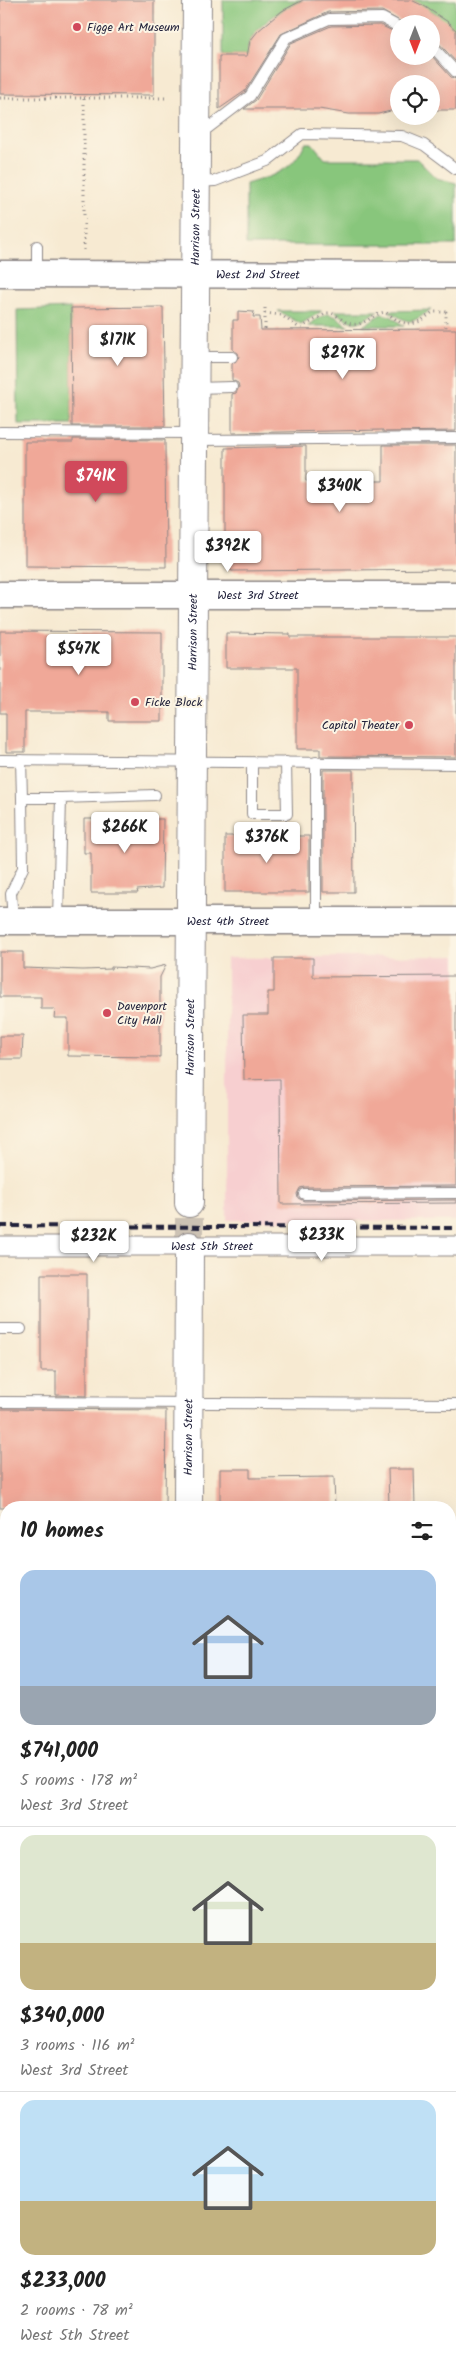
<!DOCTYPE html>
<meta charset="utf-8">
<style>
body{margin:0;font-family:Kalam,sans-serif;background:#f6f6f6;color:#222;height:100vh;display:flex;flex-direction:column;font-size:19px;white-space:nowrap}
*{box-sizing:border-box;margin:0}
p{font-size:16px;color:#767676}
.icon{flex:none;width:28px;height:28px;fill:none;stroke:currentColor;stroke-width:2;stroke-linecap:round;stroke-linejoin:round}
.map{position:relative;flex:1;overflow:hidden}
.details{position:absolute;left:0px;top:1501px;width:456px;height:866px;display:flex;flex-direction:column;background:#fff;border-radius:20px 20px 0 0;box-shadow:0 5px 20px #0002}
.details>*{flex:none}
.needle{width:32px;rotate:180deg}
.controls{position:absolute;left:390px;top:15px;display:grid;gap:10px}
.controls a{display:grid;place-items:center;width:50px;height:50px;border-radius:50%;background:#fff;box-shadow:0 5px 20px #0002;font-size:25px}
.price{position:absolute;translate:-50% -42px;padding:0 11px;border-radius:5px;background:#fff;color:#222;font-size:16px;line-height:32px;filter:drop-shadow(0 1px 2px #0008)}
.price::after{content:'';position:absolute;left:50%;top:30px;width:15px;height:11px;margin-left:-8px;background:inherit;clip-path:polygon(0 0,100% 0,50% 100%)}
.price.current{background:#d1495b;color:#fff}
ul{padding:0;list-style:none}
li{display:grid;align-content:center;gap:10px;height:265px;padding:0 20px}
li+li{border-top:1px solid #e0e0e0}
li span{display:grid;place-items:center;height:155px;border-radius:15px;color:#555}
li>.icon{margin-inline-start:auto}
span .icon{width:90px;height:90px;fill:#fffc;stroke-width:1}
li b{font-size:21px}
h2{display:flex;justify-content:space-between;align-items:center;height:60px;padding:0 20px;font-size:21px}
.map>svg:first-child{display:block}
</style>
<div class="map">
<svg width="456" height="2367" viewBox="0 0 456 2367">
<rect width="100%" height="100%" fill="#fcf5e5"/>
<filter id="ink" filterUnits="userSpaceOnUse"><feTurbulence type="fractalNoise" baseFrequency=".02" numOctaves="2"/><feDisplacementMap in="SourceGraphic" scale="10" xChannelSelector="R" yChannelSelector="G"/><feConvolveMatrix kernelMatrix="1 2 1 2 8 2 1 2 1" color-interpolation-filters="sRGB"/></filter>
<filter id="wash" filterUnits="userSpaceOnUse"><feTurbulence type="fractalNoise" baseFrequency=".0096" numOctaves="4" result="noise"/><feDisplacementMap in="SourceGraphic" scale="20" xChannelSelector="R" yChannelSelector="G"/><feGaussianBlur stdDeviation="1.12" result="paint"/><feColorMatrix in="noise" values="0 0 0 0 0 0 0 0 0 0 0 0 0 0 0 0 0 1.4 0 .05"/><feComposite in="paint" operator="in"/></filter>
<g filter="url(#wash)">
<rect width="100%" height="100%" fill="#f7ead2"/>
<g fill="#f7cfd0">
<polygon points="456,956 456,1221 227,1220 227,958"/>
<rect x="0" y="1914" width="6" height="385"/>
<polygon points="0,2329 6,2329 6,2361 177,2361 178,2367 0,2367"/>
<rect x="235" y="2361" width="124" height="6"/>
</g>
<g fill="#88c67c" stroke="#55745c">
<path d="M223 0H303C285 7 260 23 250 40 248 45 248 51 247 56H223Z"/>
<polygon points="411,0 456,0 456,30 435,13"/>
<path d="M305 143H312L325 159H417L436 178 456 183V245H246V184C275 175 292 172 305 143Z"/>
<polygon points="71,308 72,424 18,424 17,310"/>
<path d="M431 310C409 324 412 325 389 311Z"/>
<polygon points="278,311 322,311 301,324"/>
<path d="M334 311H378C354 325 358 327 334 311Z"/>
<polygon points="328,314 337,317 348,326 308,326 318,318"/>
<polygon points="381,314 391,316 404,326 363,326"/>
<rect x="450" y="2202" width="6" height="147"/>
</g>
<g id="blocks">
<g fill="#f0a898">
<polygon points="0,0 154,0 154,95 0,94"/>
<polygon points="303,0 411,0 424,6 451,24 449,24 456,30 456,62 436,40 431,38 431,24 405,24 382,11 328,12 281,34 245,91 219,109 219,56 247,56 250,41 258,31 282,11"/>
<polygon points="380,25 399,34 399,56 431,55 451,77 456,79 456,110 431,110 431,84 399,84 399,109 378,114 349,114 319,109 244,109 256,100 291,43 331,26"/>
<polygon points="163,307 165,426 72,426 71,308"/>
<polygon points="238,311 254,312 253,317 260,317 261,330 456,329 456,431 383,432 383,430 232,433 232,394 236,393 239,387 238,383 232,380 232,364 239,357 238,353 233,350 233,320 238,320"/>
<polygon points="73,439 165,440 166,567 25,566 25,442 73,442"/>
<polygon points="383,445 456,445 456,569 232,571 225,566 225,448 306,446 306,481 383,481"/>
<polygon points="0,631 162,632 162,721 109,721 109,712 25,712 25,752 6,752 6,713 0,713"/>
<polygon points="226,633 290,634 290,637 456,637 456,757 320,756 320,749 297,749 297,668 226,668"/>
<polygon points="323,770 353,770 354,892 323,892"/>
<polygon points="84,819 163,819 162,888 137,890 138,893 91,893 91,853 84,853"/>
<rect x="225" y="836" width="84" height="56"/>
<polygon points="0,952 23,952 23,968 83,970 111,969 111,967 150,969 166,965 160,977 160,1057 68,1056 68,1018 54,1018 55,1009 41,1009 41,997 0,997"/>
<polygon points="274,958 313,958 313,977 456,976 456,1186 304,1187 300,1188 297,1194 298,1198 304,1201 456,1200 456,1203 281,1204 280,1079 244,1080 243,1015 268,1015 268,992 274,992"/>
<polygon points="0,1036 23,1036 22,1059 0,1059"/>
<polygon points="41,1274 87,1274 87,1396 56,1395 56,1371 41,1371"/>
<polygon points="0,1409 166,1410 165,1508 0,1508"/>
<polygon points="220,1469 250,1469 250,1478 334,1477 335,1508 220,1508"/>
<polygon points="388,1469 414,1469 415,1508 389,1508"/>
</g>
</g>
</g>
<g filter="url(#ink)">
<use href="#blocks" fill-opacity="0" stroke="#8c8686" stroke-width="1"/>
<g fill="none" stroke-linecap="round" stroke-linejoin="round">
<polyline stroke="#ccc2b4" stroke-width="28" stroke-dasharray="28 14" stroke-linecap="butt" points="189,1246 189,1203"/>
<g stroke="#8c8686" stroke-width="12">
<g id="lane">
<polyline points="431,45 456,72"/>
<polyline points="199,127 208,128 250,96 286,38 329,19 382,18 399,27"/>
<polyline points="198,182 215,181 267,161 302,134 402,136 424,145 456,169"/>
<polyline points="37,246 37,273"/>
<polyline points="196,357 232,357"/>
<polyline points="196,388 232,387"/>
<polyline points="0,432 193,433"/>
<polyline points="195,440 456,438"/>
<polyline points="0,760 456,764"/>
<polyline points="21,760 22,798"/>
<polyline points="316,762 316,921"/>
<polyline points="252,763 252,814 287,814 286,762"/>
<polyline points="13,920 11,893 23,868 22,798 61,798"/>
<polyline points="58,920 61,798 155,795"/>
<polyline points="304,1194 456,1193"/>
<polyline points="0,1329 21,1329"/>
<polyline points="0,1402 456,1404"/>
<polyline points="450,1723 456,1723"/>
<polyline points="367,2367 367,2361"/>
</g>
</g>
<g stroke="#8c8686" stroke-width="21">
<g id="street">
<path id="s1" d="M0 1246H456"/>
<polyline points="0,1561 6,1561"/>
<polyline points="450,1562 456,1562"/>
<polyline points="450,2179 456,2179"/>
<polyline points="0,2311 6,2311"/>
</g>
</g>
<g stroke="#8c8686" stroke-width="29">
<g id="secondary">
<path id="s2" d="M0 274 456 275"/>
<path id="s3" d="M0 595H456"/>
<path id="s4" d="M0 921H456"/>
</g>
</g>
<g stroke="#8c8686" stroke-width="30">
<g id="highway">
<path id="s5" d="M189 1203 197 0"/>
<path id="s6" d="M188 1508 189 1246"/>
<polyline points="204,2361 204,2367"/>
</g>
</g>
<g stroke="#8c8686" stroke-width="3" stroke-dasharray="1 4" stroke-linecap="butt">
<polyline points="0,98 84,98 84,250"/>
<polyline points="84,98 165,98"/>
<polyline points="265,308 265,330"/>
<path d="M265 313 281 315 298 327H302L327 313C337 312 342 323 352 324 365 326 372 314 385 312L400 322 411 324 421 321 433 312H446V329"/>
</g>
<use href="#lane" stroke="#fff" stroke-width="10"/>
<use href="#street" stroke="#fff" stroke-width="19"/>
<use href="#secondary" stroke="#fff" stroke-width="26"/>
<use href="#highway" stroke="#fff" stroke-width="28"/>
<polyline stroke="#22223b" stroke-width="4" stroke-dasharray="8 4" stroke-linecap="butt" points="0,1226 456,1228"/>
</g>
</g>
<g fill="#d1495b" stroke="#fcf5e5" stroke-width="2">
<circle cx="77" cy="27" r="5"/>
<circle cx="135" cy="702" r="5"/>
<circle cx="409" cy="725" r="5"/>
<circle cx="107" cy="1013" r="5"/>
</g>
<g text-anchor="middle" stroke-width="4" stroke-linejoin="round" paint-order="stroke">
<g font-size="12" fill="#22223b" stroke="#fcf5e5" text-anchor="start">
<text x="87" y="31">Figge Art Museum</text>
<text x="145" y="706">Ficke Block</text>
<text x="399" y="729" text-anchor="end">Capitol Theater</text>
<text x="117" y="1010">Davenport<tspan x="117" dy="14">City Hall</tspan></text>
</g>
<g font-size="12" fill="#22223b" stroke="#fcf5e5">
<text dy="4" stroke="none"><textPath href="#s5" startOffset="976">Harrison Street</textPath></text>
<text dy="4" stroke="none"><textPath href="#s2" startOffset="258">West 2nd Street</textPath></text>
<text dy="4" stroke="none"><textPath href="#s3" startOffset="258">West 3rd Street</textPath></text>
<text dy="4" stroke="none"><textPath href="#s5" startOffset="571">Harrison Street</textPath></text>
<text dy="4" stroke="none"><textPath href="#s4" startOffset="228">West 4th Street</textPath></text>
<text dy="4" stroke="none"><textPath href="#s5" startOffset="166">Harrison Street</textPath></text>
<text dy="4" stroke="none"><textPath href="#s1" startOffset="212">West 5th Street</textPath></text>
<text dy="4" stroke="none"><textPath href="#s6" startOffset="71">Harrison Street</textPath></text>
</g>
</g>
</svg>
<div class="controls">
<a><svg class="needle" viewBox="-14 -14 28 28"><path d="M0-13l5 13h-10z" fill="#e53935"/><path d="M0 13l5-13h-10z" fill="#767676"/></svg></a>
<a><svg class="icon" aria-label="locate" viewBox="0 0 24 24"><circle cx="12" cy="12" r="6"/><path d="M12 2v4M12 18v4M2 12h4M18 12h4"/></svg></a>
</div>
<b class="price" style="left:118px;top:367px">$171K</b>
<b class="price" style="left:343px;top:380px">$297K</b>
<b class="price current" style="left:96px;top:503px">$741K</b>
<b class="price" style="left:340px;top:513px">$340K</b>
<b class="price" style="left:228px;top:573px">$392K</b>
<b class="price" style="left:79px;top:676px">$547K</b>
<b class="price" style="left:125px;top:854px">$266K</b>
<b class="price" style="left:267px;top:864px">$376K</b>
<b class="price" style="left:322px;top:1262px">$233K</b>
<b class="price" style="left:94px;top:1263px">$232K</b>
<section class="details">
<h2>10 homes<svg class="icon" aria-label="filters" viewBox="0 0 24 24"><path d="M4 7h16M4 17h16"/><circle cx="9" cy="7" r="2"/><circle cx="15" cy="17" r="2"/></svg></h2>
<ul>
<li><span style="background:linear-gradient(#a9c7e8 75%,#9aa5b1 0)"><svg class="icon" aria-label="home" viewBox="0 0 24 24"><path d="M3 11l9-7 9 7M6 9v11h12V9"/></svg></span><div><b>$741,000</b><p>5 rooms · 178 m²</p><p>West 3rd Street</p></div></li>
<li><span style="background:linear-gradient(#dfe7d0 70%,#c2b280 0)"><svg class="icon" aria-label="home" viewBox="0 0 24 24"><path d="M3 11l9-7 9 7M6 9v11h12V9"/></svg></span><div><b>$340,000</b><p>3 rooms · 116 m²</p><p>West 3rd Street</p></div></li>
<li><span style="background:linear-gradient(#bfe0f5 65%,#c2b280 0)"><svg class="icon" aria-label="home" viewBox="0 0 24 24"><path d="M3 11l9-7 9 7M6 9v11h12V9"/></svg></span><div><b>$233,000</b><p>2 rooms · 78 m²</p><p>West 5th Street</p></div></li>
</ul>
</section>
</div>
